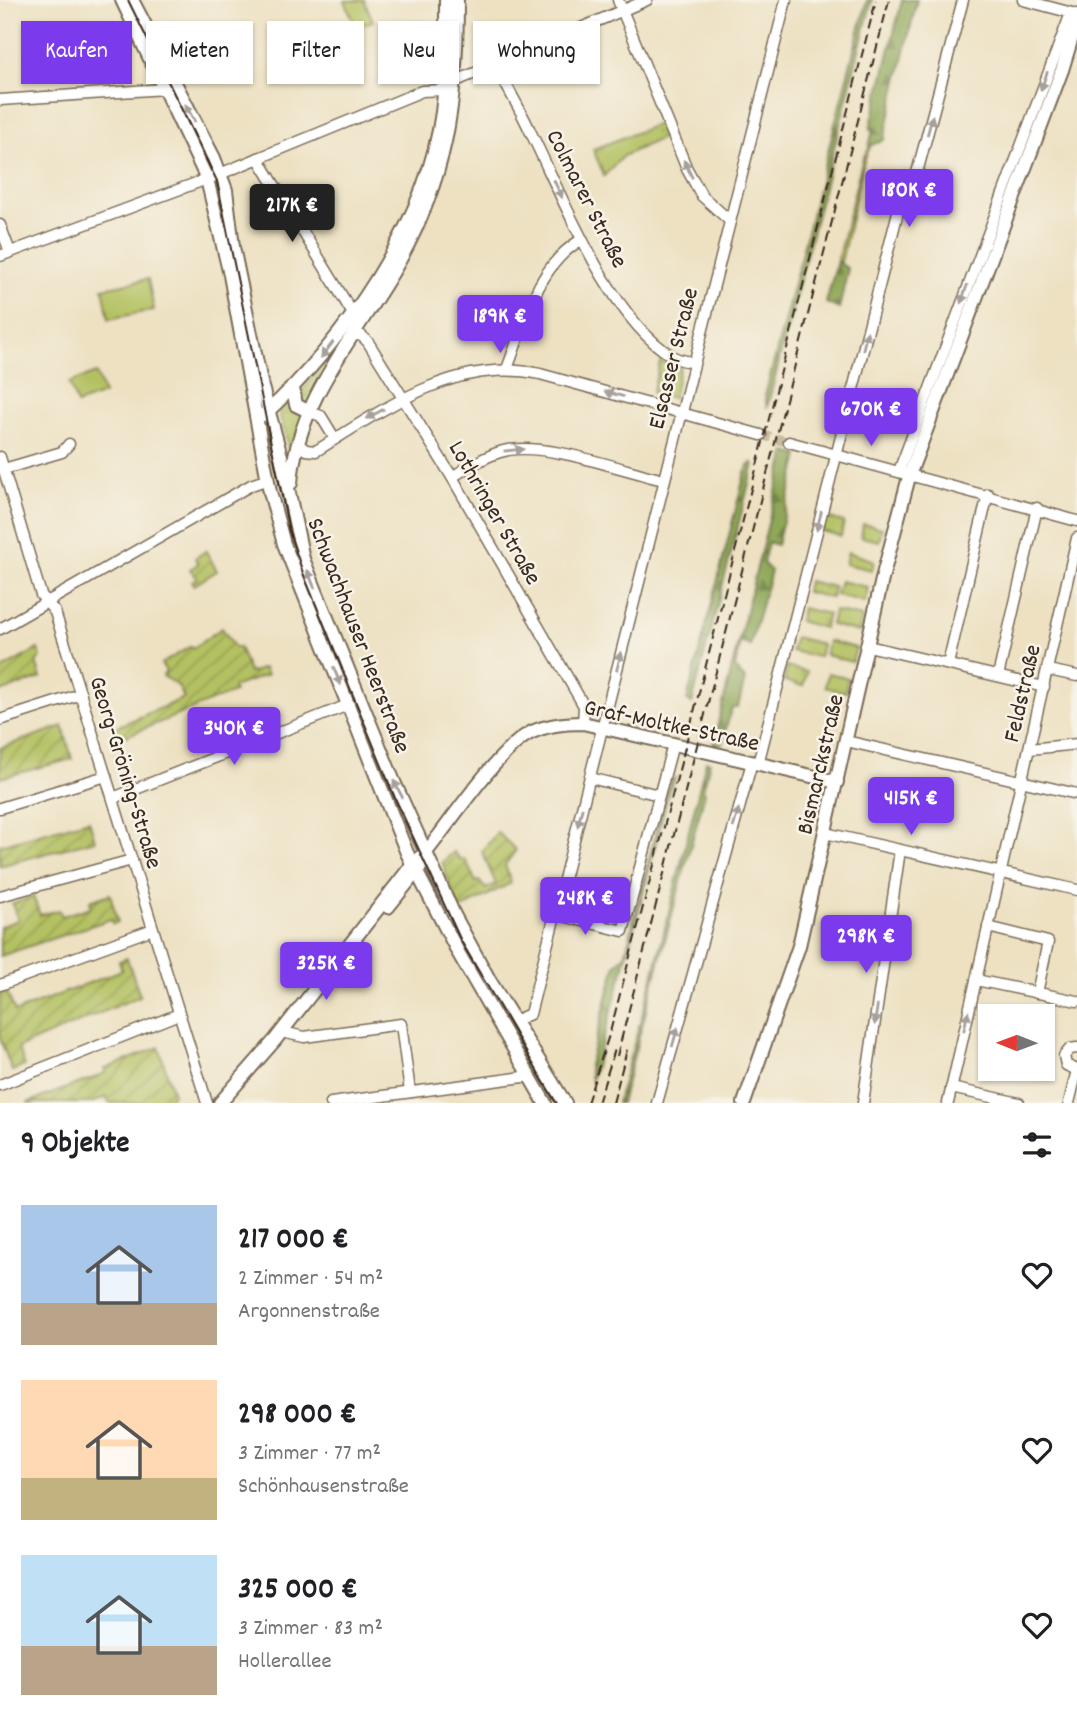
<!DOCTYPE html>
<html lang="de">
<meta charset="utf-8">
<style>
body{margin:0;font-family:Dekko,sans-serif;background:#f2f2f2;color:#202124;height:100vh;display:flex;flex-direction:column;font-size:26px;white-space:nowrap}
*{box-sizing:border-box;margin:0}
p{font-size:23px;color:#757577}
.icon{flex:none;width:38px;height:38px;fill:none;stroke:currentColor;stroke-width:2;stroke-linecap:round;stroke-linejoin:round}
.map{position:relative;height:1103px;overflow:hidden}
.details{display:flex;flex-direction:column;background:#fff;flex:1}
.details>*{flex:none}
.hud{position:absolute;left:21px;top:21px;width:700px;height:63px;display:flex;gap:14px}
.needle{width:46px;rotate:271deg}
.tools{position:absolute;left:978px;top:1004px;display:grid;gap:14px}
.tools a{display:grid;place-items:center;width:77px;height:77px;border-radius:0px;background:#fff;box-shadow:0 2px 5px #0004;font-size:35px}
.price{position:absolute;translate:-50% -60px;padding:0 16px;border-radius:7px;background:#7c3aed;color:#fff;font-size:23px;line-height:46px;filter:drop-shadow(0 2px 4px #0008)}
.price::after{content:'';position:absolute;left:50%;top:42px;width:21px;height:16px;margin-left:-10px;background:inherit;clip-path:polygon(0 0,100% 0,50% 100%)}
.price.active{background:#222;color:#fff}
ul{padding:0;list-style:none}
li{display:flex;align-items:center;gap:21px;height:175px;padding:0 21px}
li span{display:grid;place-items:center;flex:none;width:196px;height:140px;border-radius:0px;color:#555}
li>.icon{margin-inline-start:auto}
span .icon{width:84px;height:84px;fill:#fffc;stroke-width:1}
li b{font-size:30px}
h2{display:flex;justify-content:space-between;align-items:center;height:84px;padding:0 21px;font-size:30px}
.pill{padding:0 24px;border-radius:0px;background:#fff;box-shadow:0 2px 5px #0004;font-size:24px;line-height:63px}
.pill.active{background:#7c3aed;color:#fff}
.map>svg:first-child{display:block}
</style>
<div class="map">
<svg width="1077" height="1103" viewBox="0 0 1077 1103">
<defs>
<pattern id="grass-tufts" width="24" height="20" patternUnits="userSpaceOnUse" patternTransform="scale(1.75)"><rect width="24" height="20" fill="#b4c162"/><path d="M3 7l-1-3M5 7V3M7 7l1-3M15 17l-1-3M17 17v-4M19 17l1-3" fill="none" stroke="#949d50"/></pattern>
<pattern id="forest-firs" width="22" height="20" patternUnits="userSpaceOnUse" patternTransform="scale(1.75)"><rect width="22" height="20" fill="#8fa758"/><path d="M5 1l3.5 6h-7zM16 11l3.5 6h-7z" fill="#768848"/></pattern>
<pattern id="garden-furrows" width="10" height="10" patternUnits="userSpaceOnUse" patternTransform="scale(1.75)"><rect width="10" height="10" fill="#b4c162"/><path d="M-1 1l2-2M0 10L10 0M9 11l2-2" fill="none" stroke="#949d50"/></pattern>
</defs>
<rect width="100%" height="100%" fill="#f7f3e8"/>
<filter id="ink" filterUnits="userSpaceOnUse"><feTurbulence type="fractalNoise" baseFrequency=".0143" numOctaves="2"/><feDisplacementMap in="SourceGraphic" scale="14" xChannelSelector="R" yChannelSelector="G"/><feConvolveMatrix kernelMatrix="1 2 1 2 8 2 1 2 1" color-interpolation-filters="sRGB"/></filter>
<filter id="wash" filterUnits="userSpaceOnUse"><feTurbulence type="fractalNoise" baseFrequency=".00686" numOctaves="4" result="noise"/><feDisplacementMap in="SourceGraphic" scale="28" xChannelSelector="R" yChannelSelector="G"/><feGaussianBlur stdDeviation="1.57" result="paint"/><feColorMatrix in="noise" values="0 0 0 0 0 0 0 0 0 0 0 0 0 0 0 0 0 1.4 0 .05"/><feComposite in="paint" operator="in"/></filter>
<g filter="url(#wash)">
<rect width="100%" height="100%" fill="#ede1c2"/>
<g fill="url(#grass-tufts)" stroke="#787640" stroke-width="2">
<polygon points="661,123 666,136 623,156 604,176 593,149"/>
<polygon points="871,145 864,161 841,262 837,261 863,158"/>
<polygon points="359,311 309,404 303,405 299,396"/>
<polygon points="660,362 680,367 673,398 652,393"/>
<polygon points="292,396 304,414 291,456 278,409"/>
<polygon points="824,517 844,522 841,536 821,531"/>
<polygon points="863,524 882,528 879,541 861,537"/>
<polygon points="848,552 874,561 872,570 845,564"/>
<polygon points="808,581 834,587 832,598 806,592"/>
<polygon points="840,581 868,587 865,602 836,595"/>
<polygon points="802,608 828,614 824,628 799,621"/>
<polygon points="834,611 862,617 859,632 831,625"/>
<polygon points="795,637 822,644 819,657 791,651"/>
<polygon points="828,641 856,648 852,662 825,655"/>
<polygon points="787,667 807,672 803,686 784,681"/>
<polygon points="828,673 848,678 845,692 825,687"/>
</g>
<g fill="url(#forest-firs)" stroke="#65683b" stroke-width="2">
<polygon points="867,0 872,0 767,408 765,396"/>
<polygon points="902,0 917,0 884,140 869,146 873,130 870,129"/>
<polygon points="393,22 430,23 430,48 423,48 423,64 429,80 421,84"/>
<polygon points="837,261 848,269 839,309 826,303"/>
<polygon points="786,452 799,455 777,545 768,542 763,563 771,571 750,646 740,642 735,668 745,679 738,707 731,709 722,745 713,743"/>
<polygon points="752,462 754,464 692,703 687,700 745,473"/>
<polygon points="706,761 710,762 703,790 705,793 621,1103 617,1103 652,981"/>
<polygon points="675,778 669,791 624,967 591,1081 589,1065 616,964 625,956 668,783"/>
</g>
<g fill="url(#garden-furrows)" stroke="#787640" stroke-width="2">
<polygon points="206,551 217,571 194,585 192,581 197,578 190,569 198,564 195,558"/>
<polygon points="222,628 235,648 239,647 249,673 264,668 267,675 233,687 234,692 119,739 115,728 121,725 184,698 178,686 163,676 166,671 161,664 191,646 193,648"/>
<polygon points="38,649 41,657 36,662 41,678 0,692 0,670"/>
<polygon points="63,726 72,759 0,778 0,748"/>
<polygon points="89,820 95,840 0,866 0,845"/>
<polygon points="497,832 516,850 505,865 511,883 459,910 442,862 454,852 461,860 465,859 476,882 479,881 486,889 496,884 482,852"/>
<polygon points="110,894 118,922 113,924 111,919 0,956 0,927 18,920 12,904 33,896 40,915 59,910 62,916 91,907 90,901"/>
<polygon points="127,958 140,996 18,1048 25,1066 12,1071 0,1038 0,993 6,990 15,1012 122,970 119,961"/>
<polygon points="159,1047 173,1094 166,1103 109,1103 106,1097 92,1103 27,1103 99,1076 106,1072 105,1069"/>
</g>
<g fill="#b4c162" stroke="#787640" stroke-width="2">
<polygon points="364,0 373,21 356,27 345,1"/>
<polygon points="148,279 154,310 109,319 103,288"/>
<polygon points="96,373 104,394 77,404 69,383"/>
</g>
</g>
<g filter="url(#ink)">
<g fill="none" stroke-linecap="round" stroke-linejoin="round">
<polyline stroke="#c9bca1" stroke-width="10" stroke-dasharray="10 5" stroke-linecap="butt" points="761,435 789,442"/>
<g stroke="#796a57" stroke-width="13">
<g id="minor">
<polyline points="618,0 687,169 702,196 730,221"/>
<polyline points="1023,0 1076,14"/>
<path d="M494 63C507 87 521 110 532 135 563 198 610 319 672 356 677 360 686 361 692 362"/>
<polyline points="456,81 647,0"/>
<polyline points="0,100 165,89"/>
<polyline points="258,158 353,314"/>
<polyline points="0,225 10,252"/>
<polyline points="0,256 215,176 422,91 444,90"/>
<polyline points="353,334 362,336 368,342 452,477 584,706 583,723"/>
<path d="M507 369C525 323 536 266 581 240"/>
<polyline points="310,412 321,416 335,439"/>
<polyline points="789,442 1077,521"/>
<path d="M298 444 306 450 316 451C384 409 456 356 540 374L761 435"/>
<polyline points="0,457 41,595 55,612 207,1103"/>
<polyline points="4,469 62,452 69,444"/>
<polyline points="899,471 1071,13"/>
<path d="M452 477C467 468 483 457 500 452 539 439 622 470 663 480"/>
<polyline points="0,629 251,485 268,479"/>
<polyline points="868,646 1044,687"/>
<polyline points="948,664 988,494"/>
<polyline points="1048,670 1077,676"/>
<polyline points="998,676 1037,508"/>
<polyline points="0,720 81,694"/>
<polyline points="846,741 1077,794"/>
<polyline points="1030,749 1077,744"/>
<polyline points="758,764 901,200 914,184 963,0"/>
<polyline points="590,778 659,795"/>
<polyline points="113,798 348,705"/>
<polyline points="0,808 106,776"/>
<polyline points="825,833 1077,890"/>
<polyline points="0,896 132,860"/>
<polyline points="555,914 623,931 673,744"/>
<polyline points="988,927 1048,942 1037,993"/>
<polyline points="976,980 1077,1001"/>
<polyline points="0,985 153,929"/>
<polyline points="514,1021 530,1014 786,0"/>
<polyline points="282,1032 304,1037 401,1024 410,1092"/>
<polyline points="0,1085 179,1014"/>
<polyline points="951,1088 1019,1103"/>
<polyline points="331,1103 531,1076"/>
<polyline points="657,1103 752,762"/>
<polyline points="863,1103 900,850"/>
<polyline points="948,1103 1077,538"/>
<polyline points="1069,1103 1077,1070 1066,1065 1064,1056 1070,1049 1077,1048"/>
</g>
</g>
<g stroke="#796a57" stroke-width="16">
<g id="major">
<polyline points="122,0 207,179 230,275 270,492 284,544 407,853 459,954 545,1103"/>
<polyline points="132,0 214,158 226,190 233,247 262,387 281,456 303,559 394,782 454,915 491,983 565,1103"/>
<polyline points="293,388 296,405 310,412"/>
<path d="M264 415C345 340 427 224 442 112 447 75 446 37 446 0"/>
<path d="M291 483C297 401 354 338 394 270 447 180 457 103 457 0"/>
<polyline points="388,907 420,867"/>
<path d="M220 1103 275 1040 413 864 427 851C452 820 497 751 530 733 546 725 565 723 583 723L837 782"/>
<polyline points="744,1103 799,946 883,575 910,473 1062,70 1077,21"/>
</g>
</g>
<use href="#minor" stroke="#fff" stroke-width="10"/>
<use href="#major" stroke="#fff" stroke-width="12"/>
<polyline stroke="#3b2a1e" stroke-width="2" points="128,0 217,181 289,531 303,573 395,798 461,941 556,1103"/>
<g stroke="#3b2a1e" stroke-width="2" stroke-dasharray="10 5" stroke-linecap="butt">
<polyline points="617,1056 889,0"/>
<polyline points="587,1103 610,1032 683,755 876,0"/>
<polyline points="598,1103 616,1046"/>
<polyline points="613,1103 628,1046"/>
</g>
</g>
<defs><path id="oneway-solid" d="M-6-.8H1V-3.2L6.5 0L1 3.2V.8H-6Z" transform="scale(1.75)"/></defs>
<g fill="#a79f9a">
<use href="#oneway-solid" transform="translate(1044 81) rotate(110)"/>
<use href="#oneway-solid" transform="translate(190 113) rotate(-119)"/>
<use href="#oneway-solid" transform="translate(930 125) rotate(-75)"/>
<use href="#oneway-solid" transform="translate(688 169) rotate(-116)"/>
<use href="#oneway-solid" transform="translate(558 189) rotate(65)"/>
<use href="#oneway-solid" transform="translate(964 294) rotate(110)"/>
<use href="#oneway-solid" transform="translate(865 341) rotate(-76)"/>
<use href="#oneway-solid" transform="translate(327 350) rotate(127)"/>
<use href="#oneway-solid" transform="translate(614 394) rotate(-165)"/>
<use href="#oneway-solid" transform="translate(375 414) rotate(151)"/>
<use href="#oneway-solid" transform="translate(514 450) rotate(-6)"/>
<use href="#oneway-solid" transform="translate(819 521) rotate(104)"/>
<use href="#oneway-solid" transform="translate(311 579) rotate(-112)"/>
<use href="#oneway-solid" transform="translate(619 661) rotate(-76)"/>
<use href="#oneway-solid" transform="translate(337 676) rotate(68)"/>
<use href="#oneway-solid" transform="translate(398 789) rotate(-118)"/>
<use href="#oneway-solid" transform="translate(580 817) rotate(104)"/>
<use href="#oneway-solid" transform="translate(736 818) rotate(-74)"/>
<use href="#oneway-solid" transform="translate(876 1015) rotate(98)"/>
<use href="#oneway-solid" transform="translate(966 1021) rotate(-77)"/>
<use href="#oneway-solid" transform="translate(675 1037) rotate(-74)"/>
</g>
</g>
<g text-anchor="middle" stroke-width="5" stroke-linejoin="round" paint-order="stroke">
<g font-size="24" fill="#3b2a1e" stroke="#f7f3e8">
<text transform="translate(588 198) rotate(63)" y="8">Colmarer Straße</text>
<text transform="translate(672 358) rotate(-76)" y="8">Elsasser Straße</text>
<text transform="translate(496 512) rotate(60)" y="8">Lothringer Straße</text>
<text transform="translate(360 635) rotate(69)" y="8">Schwachhauser Heerstraße</text>
<text transform="translate(1021 693) rotate(-77)" y="8">Feldstraße</text>
<text transform="translate(672 724) rotate(12)" y="8">Graf-Moltke-Straße</text>
<text transform="translate(819 764) rotate(-77)" y="8">Bismarckstraße</text>
<text transform="translate(127 772) rotate(73)" y="8">Georg-Gröning-Straße</text>
</g>
</g>
</svg>
<div class="tools">
<a><svg class="needle" viewBox="-14 -14 28 28"><path d="M0-13l5 13h-10z" fill="#e53935"/><path d="M0 13l5-13h-10z" fill="#757577"/></svg></a>
</div>
<b class="price" style="left:909px;top:229px">180K €</b>
<b class="price active" style="left:292px;top:244px">217K €</b>
<b class="price" style="left:500px;top:355px">189K €</b>
<b class="price" style="left:871px;top:448px">670K €</b>
<b class="price" style="left:234px;top:767px">340K €</b>
<b class="price" style="left:911px;top:837px">415K €</b>
<b class="price" style="left:585px;top:937px">248K €</b>
<b class="price" style="left:866px;top:975px">298K €</b>
<b class="price" style="left:326px;top:1002px">325K €</b>
<div class="hud">
<a class="pill active">Kaufen</a>
<a class="pill">Mieten</a>
<a class="pill">Filter</a>
<a class="pill">Neu</a>
<a class="pill">Wohnung</a>
</div>
</div>
<section class="details">
<h2>9 Objekte<svg class="icon" aria-label="filters" viewBox="0 0 24 24"><path d="M4 7h16M4 17h16"/><circle cx="9" cy="7" r="2"/><circle cx="15" cy="17" r="2"/></svg></h2>
<ul>
<li><span style="background:linear-gradient(#a9c7e8 70%,#b9a48a 0)"><svg class="icon" aria-label="home" viewBox="0 0 24 24"><path d="M3 11l9-7 9 7M6 9v11h12V9"/></svg></span><div><b>217 000 €</b><p>2 Zimmer · 54 m²</p><p>Argonnenstraße</p></div><svg class="icon" aria-label="heart" viewBox="0 0 24 24"><path d="M12 20l-8-8c-3-5 5-10 8-4 3-6 11-1 8 4z"/></svg></li>
<li><span style="background:linear-gradient(#ffd9b3 70%,#c2b280 0)"><svg class="icon" aria-label="home" viewBox="0 0 24 24"><path d="M3 11l9-7 9 7M6 9v11h12V9"/></svg></span><div><b>298 000 €</b><p>3 Zimmer · 77 m²</p><p>Schönhausenstraße</p></div><svg class="icon" aria-label="heart" viewBox="0 0 24 24"><path d="M12 20l-8-8c-3-5 5-10 8-4 3-6 11-1 8 4z"/></svg></li>
<li><span style="background:linear-gradient(#bfe0f5 65%,#b9a48a 0)"><svg class="icon" aria-label="home" viewBox="0 0 24 24"><path d="M3 11l9-7 9 7M6 9v11h12V9"/></svg></span><div><b>325 000 €</b><p>3 Zimmer · 83 m²</p><p>Hollerallee</p></div><svg class="icon" aria-label="heart" viewBox="0 0 24 24"><path d="M12 20l-8-8c-3-5 5-10 8-4 3-6 11-1 8 4z"/></svg></li>
</ul>
</section>
